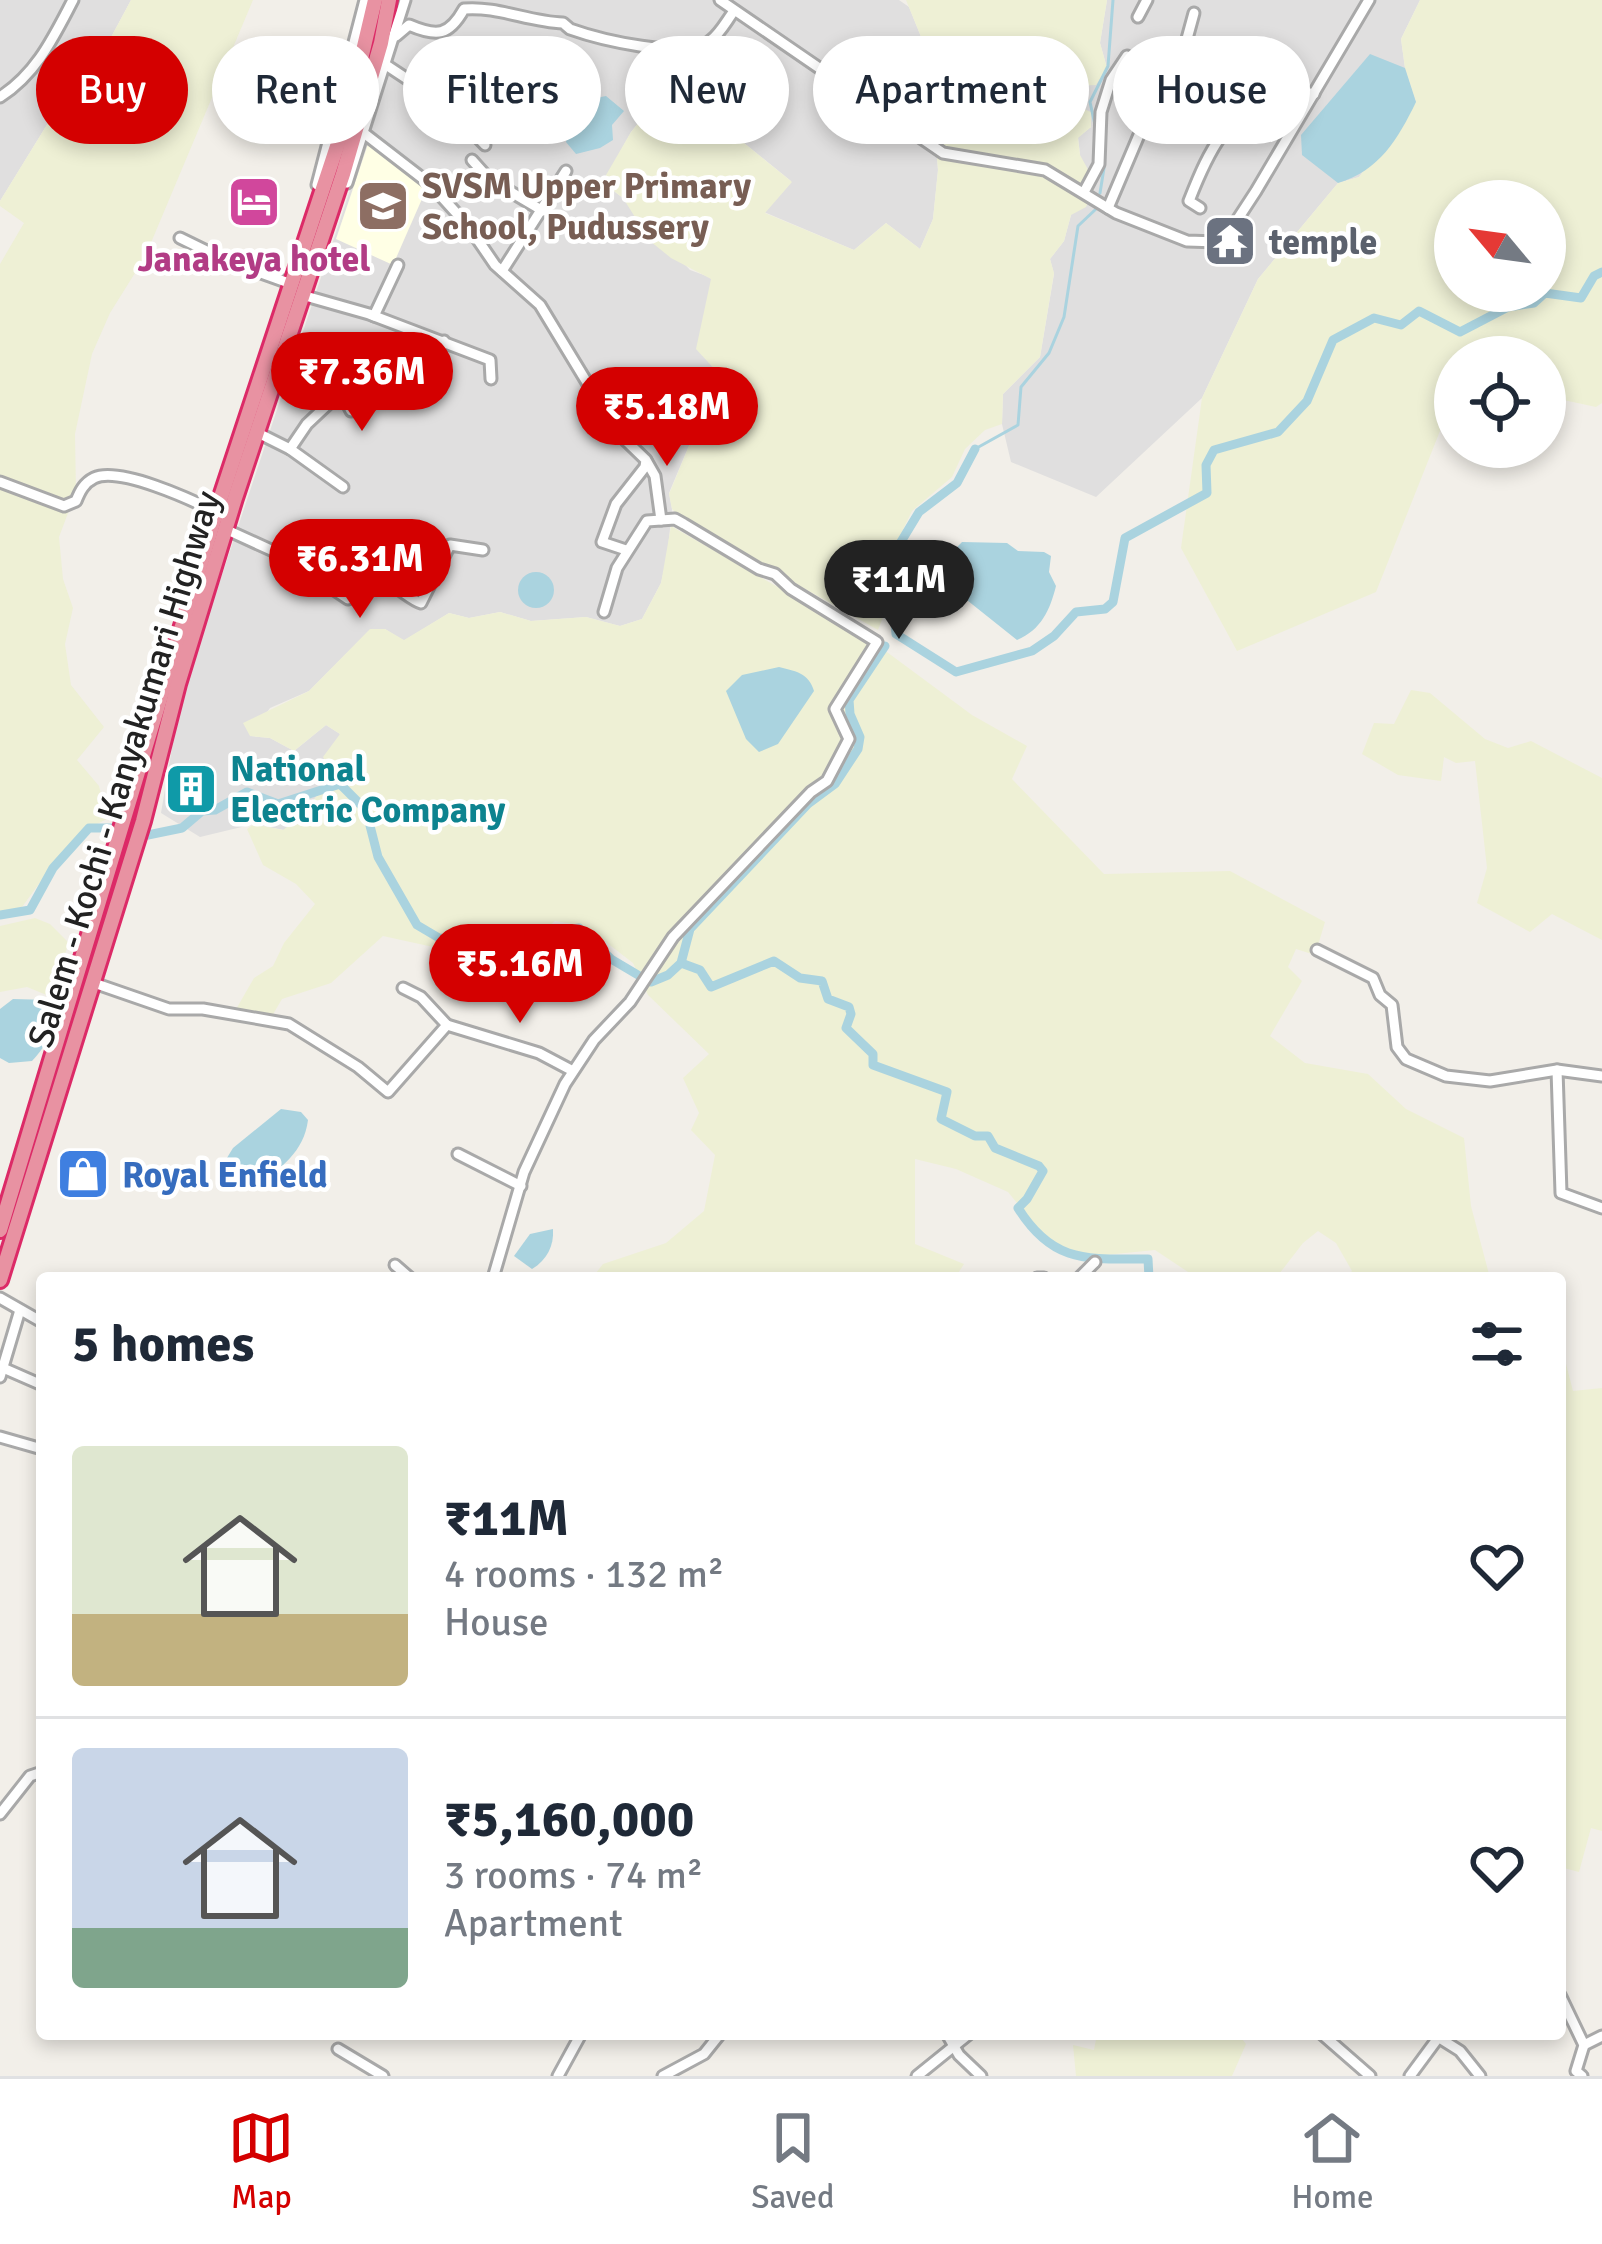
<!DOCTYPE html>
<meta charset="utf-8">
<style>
body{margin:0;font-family:Signika,sans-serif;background:#f2f2f3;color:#1f2937;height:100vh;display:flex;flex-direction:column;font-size:45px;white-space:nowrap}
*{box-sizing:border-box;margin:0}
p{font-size:39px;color:#747a83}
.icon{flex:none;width:66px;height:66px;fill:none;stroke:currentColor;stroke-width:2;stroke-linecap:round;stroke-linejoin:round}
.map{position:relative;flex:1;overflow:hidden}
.details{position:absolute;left:36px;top:1272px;width:1530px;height:768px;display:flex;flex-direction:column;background:#fff;border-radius:12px;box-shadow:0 6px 18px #0003}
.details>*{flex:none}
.top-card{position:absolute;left:36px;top:36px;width:1530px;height:108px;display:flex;gap:24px}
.needle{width:78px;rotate:299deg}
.controls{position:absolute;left:1434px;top:180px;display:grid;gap:24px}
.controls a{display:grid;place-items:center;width:132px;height:132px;border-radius:50%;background:#fff;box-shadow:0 6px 18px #0003;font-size:60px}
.price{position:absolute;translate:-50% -102px;padding:0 27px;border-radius:42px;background:#d40000;color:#fff;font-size:39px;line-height:78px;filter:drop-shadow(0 3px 6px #0008)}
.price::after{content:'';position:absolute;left:50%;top:72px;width:36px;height:27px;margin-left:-18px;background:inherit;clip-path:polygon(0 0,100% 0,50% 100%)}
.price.selected{background:#222;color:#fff}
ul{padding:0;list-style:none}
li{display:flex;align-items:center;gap:36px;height:300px;padding:0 36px}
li+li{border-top:3px solid #e0e1e3}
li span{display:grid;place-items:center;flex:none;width:336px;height:240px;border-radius:12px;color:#555}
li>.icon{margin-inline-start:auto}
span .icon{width:144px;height:144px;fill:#fffc;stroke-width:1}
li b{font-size:51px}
h2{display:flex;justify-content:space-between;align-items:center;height:144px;padding:0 36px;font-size:51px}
.tag{padding:0 42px;border-radius:54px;background:#fff;box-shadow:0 6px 18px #0003;font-size:42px;line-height:108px}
.tag.selected{background:#d40000;color:#fff}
.tab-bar{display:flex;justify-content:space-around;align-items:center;height:168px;border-top:3px solid #e0e1e3;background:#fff;font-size:33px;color:#747a83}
.tab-bar a{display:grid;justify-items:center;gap:6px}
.tab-bar .selected{color:#d40000}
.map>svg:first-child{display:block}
</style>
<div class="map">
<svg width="1602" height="2076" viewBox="0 0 1602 2076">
<rect width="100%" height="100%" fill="#f2efe9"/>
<g fill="#e0dfdf">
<polygon points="0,0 131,0 95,67 48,123 0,201"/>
<polygon points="409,0 899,0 909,7 928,54 938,170 933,219 920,249 886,223 854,250 764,212 791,181 744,143 675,102 648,111 631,132 603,183 623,198 690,270 712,278 697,349 732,388 721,406 696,429 669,493 672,509 667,558 661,583 642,619 620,626 586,617 531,621 500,612 469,618 449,613 404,641 385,629 349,651 309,691 270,708 250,736 270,738 294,751 326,725 340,734 332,775 302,816 284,830 254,824 200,837 161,813 175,730 197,650 373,121"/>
<polygon points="1107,0 1420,0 1401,39 1405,68 1416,102 1359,177 1338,183 1258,279 1202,398 1096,497 1011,462 1002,424 1003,394 1040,357 1054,274 1050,259 1064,241 1071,215 1080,155 1078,137 1091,127 1074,106 1077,86 1107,68 1100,43"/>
</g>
<polygon fill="#ffffe5" points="368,144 422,183 425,192 393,265 336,239"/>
<g fill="#eef0d5" fill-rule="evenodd">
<polygon points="131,0 253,0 145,257 110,313 92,354 75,434 76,492 59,537 63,579 73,608 65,644 71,685 104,727 77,760 99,786 107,819 83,831 60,855 22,907 0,912 0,264 24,223 0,206 0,201 48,123 95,67"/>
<polygon points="906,0 1107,0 1100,43 1107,68 1096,85 1077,86 1074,105 1091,112 1091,127 1078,138 1080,155 1096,184 1086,207 1071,215 1064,241 1050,259 1054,273 1040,357 1003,394 1002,424 985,430 965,449 952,477 912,511 867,604 883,617 878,630 685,521 672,509 669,494 696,429 721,406 732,388 696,349 711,279 671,258 650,241 623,198 602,182 631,132 648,111 675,102 744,143 792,182 765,213 854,250 886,223 920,249 933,219 938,170 928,54"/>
<path d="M1420 0H1602V403L1596 407 1545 396V357H1455V417L1442 426 1376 592 1237 651 1181 548 1202 398 1258 279 1338 183 1359 177 1416 102 1405 68 1401 39ZM1455 201H1545V291H1455Z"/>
<polygon points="671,526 872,641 972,715 1027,746 1012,779 1104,874 1230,871 1325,922 1315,955 1296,949 1288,967 1302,981 1270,1036 1305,1063 1368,1074 1406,1109 1464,1138 1471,1206 1490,1278 1345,1278 1352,1271 1336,1243 1318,1231 1303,1243 1276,1278 1197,1278 1155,1250 1105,1255 1067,1251 1039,1230 1008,1192 956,1169 915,1159 915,1244 964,1264 955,1278 592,1278 603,1264 666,1243 704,1211 715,1155 691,1130 699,1113 683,1078 709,1054 648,995 633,963 585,926 555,921 530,942 474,956 383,936 331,983 282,999 272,1016 235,1011 254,978 273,966 284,943 315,904 296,884 263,865 247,829 254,824 283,830 302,816 332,775 323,757 340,734 326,725 294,751 270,738 250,736 243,723 309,691 370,629 385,629 404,640 449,613 469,618 500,612 531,621 586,617 620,626 642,619 661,583"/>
<polygon points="1411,690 1430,693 1485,739 1508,748 1531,741 1602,778 1602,940 1552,914 1530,932 1477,903 1487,868 1475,761 1456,763 1444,757 1441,781 1398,775 1362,754 1374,723 1394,724"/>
<polygon points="35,918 50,924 69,943 49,996 27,987 0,992 0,926"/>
<polygon points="1560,1362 1566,1364 1573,1391 1602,1388 1602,1831 1591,1828 1579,1872 1560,1867"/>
<polygon points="1097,2034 1238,2034 1246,2044 1232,2076 1076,2076 1073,2045 1094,2050"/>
</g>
<g fill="#aad3df">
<path d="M1370 54 1405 68 1416 102C1398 139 1379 171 1338 183L1302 155 1301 135Z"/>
<polygon points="140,84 160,105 155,126 135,121 125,108"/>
<polygon points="606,96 624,111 612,125 613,140 600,148 576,154 566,142 568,133 591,99"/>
<path d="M962 542 1007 543 1018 551 1044 552 1051 556 1049 572 1056 586C1050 610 1041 630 1017 640L938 577 936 569Z"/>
<circle cx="536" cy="590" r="18"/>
<path d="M779 667C795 671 809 673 814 691L778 744 759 752 746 739 726 691 742 675Z"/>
<path d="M13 999 49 1000C57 1025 49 1043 32 1061L9 1063 0 1058V1009Z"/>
<path d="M281 1109 301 1112 308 1120C304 1152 281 1168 256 1186L222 1166 233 1148Z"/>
<path d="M553 1229C554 1246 547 1260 532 1269L514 1256 530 1234Z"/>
</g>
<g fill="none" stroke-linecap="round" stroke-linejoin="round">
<g stroke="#aad3df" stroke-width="3">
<polyline points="1095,125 1090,102 1108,66 1113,0"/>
<polyline points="1100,193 1104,168"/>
<polyline points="975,449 1018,425 1021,387 1049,353 1064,317 1078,226 1096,209"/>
</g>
<g stroke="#aad3df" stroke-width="9">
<polyline points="886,614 872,602 879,588 890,580 896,550 919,512 957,483 975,449"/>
<polyline points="895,623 896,634 956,672 1032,651 1054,636 1076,612 1105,609 1113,602 1125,538 1207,493 1206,465 1214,450 1278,432 1307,401 1333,340 1374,318 1401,325 1419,311 1460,332 1508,307 1534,303 1545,293 1581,298 1594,276 1602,272"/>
<polyline points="0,915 30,910 53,868 89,828 113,828 143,836 182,828 202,811 215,810 247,792 278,804 340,784 366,810 378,857 417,925 439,938 531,951 560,931 579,928 611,959 638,975"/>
<path d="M681 963 700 970 711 987 774 961 800 978 822 981 828 999 849 1007 851 1014 846 1028 873 1054V1065L947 1092 941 1119 975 1136H988L995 1148 1039 1166 1043 1171 1027 1199 1018 1208C1053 1264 1087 1259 1148 1259L1149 1278"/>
<polyline points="651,982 668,975 681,963 690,929 808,804 835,784 858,749 860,737 850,714 849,700 885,646"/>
</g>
<g stroke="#a9a9a9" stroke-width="15">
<g id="minor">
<polyline points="720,0 943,153 1045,170 1116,213 1187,241 1218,242 1226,237 1256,191 1369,0"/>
<polyline points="1138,17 1147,0"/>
<path d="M396 36 409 25C437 37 449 36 464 9 497 6 529 22 563 23L570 29C598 39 686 61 710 41 720 34 727 20 734 11"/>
<polyline points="386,65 448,106 485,145"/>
<path d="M0 97C37 73 53 38 73 0"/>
<polyline points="365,134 431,185 469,227 495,265 540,305 617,432 646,460 645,467 616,504 602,542 626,550"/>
<polyline points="472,160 489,179 543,211"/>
<polyline points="347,183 405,0"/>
<polyline points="317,185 365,0"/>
<polyline points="1084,192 1099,164 1101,112 1111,80 1127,56"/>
<polyline points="1108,208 1153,102 1185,46 1194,13"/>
<path d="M1200 208 1189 201C1212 142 1224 124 1275 86L1314 94"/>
<polyline points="180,238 225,260 286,282"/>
<polyline points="502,271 566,171"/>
<polyline points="309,297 369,314 490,360 491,379"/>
<polyline points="374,316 398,265"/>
<path d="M256 432 290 449 307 424 341 392 351 411C373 410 440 363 444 341"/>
<polyline points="290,449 343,487"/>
<polyline points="647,462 655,476 661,520"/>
<path d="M0 482 64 506 76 501C80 491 84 483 94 478 119 466 192 500 216 512"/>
<path d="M225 529 282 555 348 599C360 596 364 588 375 583 389 576 407 599 421 603L450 545 483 550"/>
<polyline points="1317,950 1373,978 1380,995 1392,1005 1397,1047 1406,1059 1446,1076 1490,1081 1557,1070 1602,1076"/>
<polyline points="91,982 169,1009 203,1009 289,1024 358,1067 388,1092 447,1025 421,997 403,988"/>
<polyline points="447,1025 539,1053 573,1071"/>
<polyline points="1557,1070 1561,1193 1602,1208"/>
<polyline points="458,1154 521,1186"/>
<polyline points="395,1265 410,1278"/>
<polyline points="493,1278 524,1172 565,1084 594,1040 630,1002 673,937 811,792 827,781 849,739 835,709 877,642 791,589 775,574 759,569 684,524 675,519 647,521 617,568 604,612"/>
<polyline points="1037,1278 1044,1278"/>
<polyline points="1079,1278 1095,1262"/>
<polyline points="0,1298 42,1322"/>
<polyline points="1,1367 42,1385"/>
<polyline points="0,1377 20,1310"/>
<polyline points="0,1437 42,1449"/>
<polyline points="0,1814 30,1776 42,1772"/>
<polyline points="1560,1995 1584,2045 1576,2071 1582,2076"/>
<polyline points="947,2034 959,2055 981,2076"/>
<polyline points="1322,2034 1370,2076"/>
<polyline points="1433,2034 1460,2051 1480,2076"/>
<polyline points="1584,2045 1602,2036"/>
<polyline points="338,2049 383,2076"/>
<polyline points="558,2076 581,2034"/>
<polyline points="663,2076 704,2054 720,2034"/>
<polyline points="917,2076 969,2034"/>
<polyline points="1410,2076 1438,2038"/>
</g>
</g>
<g stroke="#dc2a67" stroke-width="20">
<g id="highway">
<polyline points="0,1230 220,500 349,110 375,0"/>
<polyline points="0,1280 143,821 178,684 235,498 343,174 381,43 389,0"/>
</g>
</g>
<use href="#minor" stroke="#fff" stroke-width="9"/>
<use href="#highway" stroke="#e892a2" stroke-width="14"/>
</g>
<defs>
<g id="hotel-square" transform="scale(2.7)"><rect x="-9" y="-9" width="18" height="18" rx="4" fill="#d1479c" stroke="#fff"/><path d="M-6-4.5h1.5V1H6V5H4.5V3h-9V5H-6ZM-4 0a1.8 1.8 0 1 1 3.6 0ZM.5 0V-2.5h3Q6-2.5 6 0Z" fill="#fff"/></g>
<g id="school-square" transform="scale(2.7)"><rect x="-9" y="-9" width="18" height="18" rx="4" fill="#8d6e63" stroke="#fff"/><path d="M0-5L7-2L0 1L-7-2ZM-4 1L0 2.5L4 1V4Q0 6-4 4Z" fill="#fff"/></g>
<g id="temple-square" transform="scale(2.7)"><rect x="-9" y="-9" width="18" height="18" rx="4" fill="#6b7280" stroke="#fff"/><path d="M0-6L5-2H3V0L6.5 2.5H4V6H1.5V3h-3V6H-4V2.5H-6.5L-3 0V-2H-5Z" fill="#fff"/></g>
<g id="building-square" transform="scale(2.7)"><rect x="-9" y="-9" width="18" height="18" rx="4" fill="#0f9aa8" stroke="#fff"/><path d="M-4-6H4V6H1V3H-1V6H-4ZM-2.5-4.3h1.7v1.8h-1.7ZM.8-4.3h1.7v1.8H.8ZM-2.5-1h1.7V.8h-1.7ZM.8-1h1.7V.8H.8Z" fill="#fff"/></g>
<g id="shop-square" transform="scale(2.7)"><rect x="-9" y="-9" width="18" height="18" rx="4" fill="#3f7fe0" stroke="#fff"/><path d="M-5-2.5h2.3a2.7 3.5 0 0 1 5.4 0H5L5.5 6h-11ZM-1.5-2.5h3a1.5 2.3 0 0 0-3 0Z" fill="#fff"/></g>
</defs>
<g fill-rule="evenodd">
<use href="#hotel-square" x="254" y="202"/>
<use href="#school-square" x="383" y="206"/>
<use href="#temple-square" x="1230" y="241"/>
<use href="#building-square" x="191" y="789"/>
<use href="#shop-square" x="83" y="1174"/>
</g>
<g text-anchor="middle" stroke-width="9" stroke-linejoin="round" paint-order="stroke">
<g font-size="36" font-weight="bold" fill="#785e54" stroke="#fff" text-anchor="start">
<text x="422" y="198">SVSM Upper Primary<tspan x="422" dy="41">School, Pudussery</tspan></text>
</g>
<g font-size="36" font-weight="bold" fill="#5b616d" stroke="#fff" text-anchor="start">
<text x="1269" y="254">temple</text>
</g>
<g font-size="36" font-weight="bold" fill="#b23c85" stroke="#fff">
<text x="254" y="271">Janakeya hotel</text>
</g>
<g font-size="36" font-weight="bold" fill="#0d838f" stroke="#fff" text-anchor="start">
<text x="230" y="781">National<tspan x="230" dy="41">Electric Company</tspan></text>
</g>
<g font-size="36" fill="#222" stroke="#fff">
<text transform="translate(123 769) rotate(-73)" y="13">Salem - Kochi - Kanyakumari Highway</text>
</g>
<g font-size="36" font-weight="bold" fill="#366cbe" stroke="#fff" text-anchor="start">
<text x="122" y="1187">Royal Enfield</text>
</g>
</g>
</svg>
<div class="controls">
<a><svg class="needle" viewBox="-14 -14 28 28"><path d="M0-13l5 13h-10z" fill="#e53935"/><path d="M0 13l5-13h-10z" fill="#747a83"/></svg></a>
<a><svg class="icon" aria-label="locate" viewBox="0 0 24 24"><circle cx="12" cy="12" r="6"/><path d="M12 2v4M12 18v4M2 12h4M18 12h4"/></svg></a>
</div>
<b class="price" style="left:362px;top:434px">₹7.36M</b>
<b class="price" style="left:667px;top:469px">₹5.18M</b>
<b class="price" style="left:360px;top:621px">₹6.31M</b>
<b class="price selected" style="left:899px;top:642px">₹11M</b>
<b class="price" style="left:520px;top:1026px">₹5.16M</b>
<div class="top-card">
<a class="tag selected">Buy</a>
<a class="tag">Rent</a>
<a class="tag">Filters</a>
<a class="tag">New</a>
<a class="tag">Apartment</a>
<a class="tag">House</a>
</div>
<section class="details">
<h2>5 homes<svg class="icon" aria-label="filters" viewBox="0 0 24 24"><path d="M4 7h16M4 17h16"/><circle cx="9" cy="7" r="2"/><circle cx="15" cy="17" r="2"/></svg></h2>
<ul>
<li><span style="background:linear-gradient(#dfe7d0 70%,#c2b280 0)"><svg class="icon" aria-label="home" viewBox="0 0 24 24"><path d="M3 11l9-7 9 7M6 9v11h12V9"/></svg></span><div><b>₹11M</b><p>4 rooms · 132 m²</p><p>House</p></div><svg class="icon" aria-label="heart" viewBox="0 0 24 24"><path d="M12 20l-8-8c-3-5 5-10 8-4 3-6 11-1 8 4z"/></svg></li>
<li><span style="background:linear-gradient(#c9d6e8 75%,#7fa58c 0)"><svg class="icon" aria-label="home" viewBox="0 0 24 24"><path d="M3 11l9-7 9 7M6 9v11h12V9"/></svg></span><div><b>₹5,160,000</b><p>3 rooms · 74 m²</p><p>Apartment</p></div><svg class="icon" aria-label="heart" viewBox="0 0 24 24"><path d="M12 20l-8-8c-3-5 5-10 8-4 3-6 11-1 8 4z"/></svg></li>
</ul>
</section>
</div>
<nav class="tab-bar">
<a class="selected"><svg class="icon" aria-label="map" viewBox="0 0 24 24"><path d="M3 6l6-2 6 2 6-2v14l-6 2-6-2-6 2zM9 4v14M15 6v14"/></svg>Map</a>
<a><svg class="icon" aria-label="saved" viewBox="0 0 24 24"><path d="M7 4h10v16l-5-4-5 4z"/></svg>Saved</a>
<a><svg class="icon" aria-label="home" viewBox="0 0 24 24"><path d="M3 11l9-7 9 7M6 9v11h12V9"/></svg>Home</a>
</nav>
